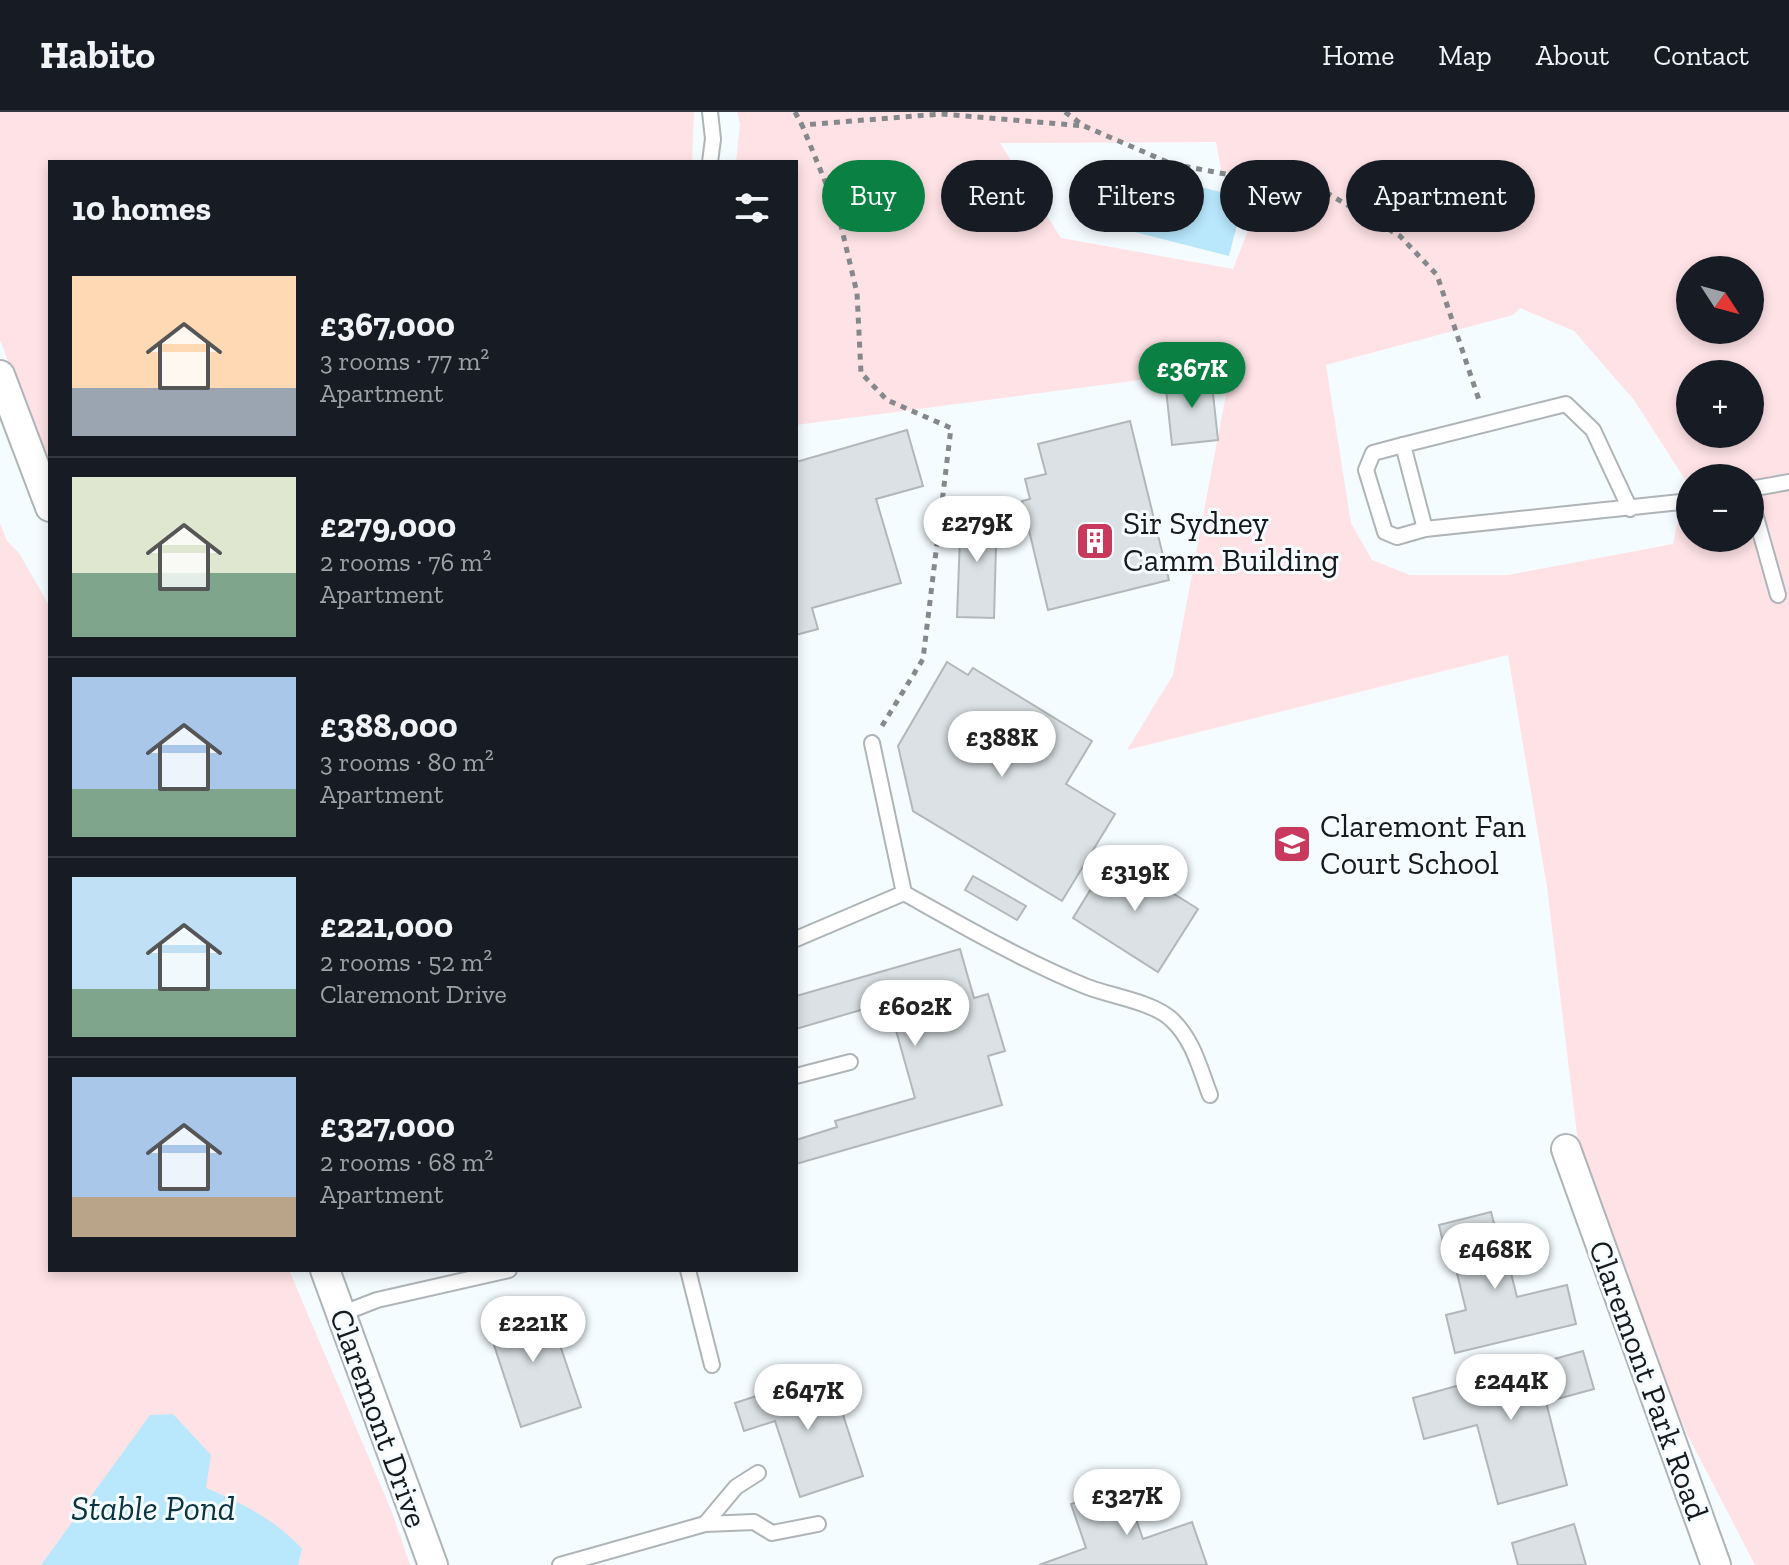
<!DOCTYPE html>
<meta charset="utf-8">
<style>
body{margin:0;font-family:"Zilla Slab",serif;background:#20242c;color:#f1f3f6;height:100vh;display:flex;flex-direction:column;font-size:30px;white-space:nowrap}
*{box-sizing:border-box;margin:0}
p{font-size:26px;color:#9ea1a6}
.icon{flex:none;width:44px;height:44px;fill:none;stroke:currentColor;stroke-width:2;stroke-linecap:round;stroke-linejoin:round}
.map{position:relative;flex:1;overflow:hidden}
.details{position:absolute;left:48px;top:48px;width:750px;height:1112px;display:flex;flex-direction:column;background:#171b24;border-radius:0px;box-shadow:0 4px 12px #0003}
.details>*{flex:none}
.guide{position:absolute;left:822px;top:48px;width:760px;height:72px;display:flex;gap:16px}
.needle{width:52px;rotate:126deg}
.tools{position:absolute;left:1676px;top:144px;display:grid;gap:16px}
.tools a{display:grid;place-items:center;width:88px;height:88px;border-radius:50%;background:#171b24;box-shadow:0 4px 12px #0003;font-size:40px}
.price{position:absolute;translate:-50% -68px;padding:0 18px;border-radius:28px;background:#fff;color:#222;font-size:26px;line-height:52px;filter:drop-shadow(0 2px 4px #0008)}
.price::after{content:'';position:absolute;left:50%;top:48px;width:24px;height:18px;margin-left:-12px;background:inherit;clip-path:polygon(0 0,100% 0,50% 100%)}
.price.active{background:#0b8043;color:#fff}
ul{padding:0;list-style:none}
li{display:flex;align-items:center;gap:24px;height:200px;padding:0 24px}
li+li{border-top:2px solid #363941}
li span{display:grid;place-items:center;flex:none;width:224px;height:160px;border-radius:0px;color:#555}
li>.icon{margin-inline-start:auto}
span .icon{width:96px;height:96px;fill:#fffc;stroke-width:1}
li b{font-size:34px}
h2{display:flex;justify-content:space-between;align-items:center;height:96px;padding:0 24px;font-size:34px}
.pill{padding:0 28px;border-radius:36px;background:#171b24;box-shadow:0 4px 12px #0003;font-size:28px;line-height:72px}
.pill.active{background:#0b8043;color:#fff}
header{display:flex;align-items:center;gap:48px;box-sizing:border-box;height:112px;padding:0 40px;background:#171b24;border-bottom:2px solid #363941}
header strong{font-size:38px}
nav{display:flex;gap:44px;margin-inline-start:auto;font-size:28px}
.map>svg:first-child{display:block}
</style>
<header>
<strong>Habito</strong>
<nav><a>Home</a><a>Map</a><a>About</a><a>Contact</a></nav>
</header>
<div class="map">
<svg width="1789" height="1453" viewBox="0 0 1789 1453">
<rect width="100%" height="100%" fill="#f5fcff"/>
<g fill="#fee2e5" fill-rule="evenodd">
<polygon points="0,0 694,0 692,50 50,50 50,358 0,228"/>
<path d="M737 0H1789V1453H1755L1684 1316 1579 1039 1547 775 1508 543 1127 638 1173 563 1231 256 796 313V50H736L740 12ZM1216 30 1221 58 1263 80 1233 157 1061 126 1000 31ZM1690 158H1750V218H1690ZM1520 196 1574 219 1634 288 1686 369 1673 432 1508 463H1410L1372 448 1351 411 1326 253 1513 203ZM1690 262H1750V322H1690ZM1690 366H1750V426H1690Z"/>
<polygon points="0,411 7,429 19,441 50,495 50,1158 289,1158 392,1400 410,1453 0,1453"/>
</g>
<g fill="#b9e8fd">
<polygon points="1134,58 1244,86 1229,144 1119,116"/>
<path d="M173 1302 211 1343 206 1376C242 1391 275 1407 302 1437L298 1453H41L150 1303Z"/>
</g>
<g fill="#dbe1e4" stroke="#b1b7ba" stroke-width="2">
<polygon points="1211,263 1218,328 1172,333 1165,268"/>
<polygon points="1130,309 1169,468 1048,498 1022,389 1030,387 1025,367 1046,362 1038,332"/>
<polygon points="907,318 923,374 876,387 901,471 812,496 818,517 796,523 796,350"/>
<polygon points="961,398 997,399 994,506 957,505"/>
<polygon points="947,550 968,563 973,556 1092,629 1066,672 1115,702 1062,789 913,699 898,634"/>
<polygon points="1112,743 1198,797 1158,860 1073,806"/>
<polygon points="973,764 1026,794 1017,808 965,778"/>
<polygon points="960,837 974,886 988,882 1005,939 988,944 1002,993 796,1052 796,1028 837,1015 835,1009 915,986 888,890 796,917 796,884"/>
<polygon points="1491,1100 1499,1130 1503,1129 1517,1185 1567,1173 1576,1212 1455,1241 1446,1203 1466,1198 1452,1141 1446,1143 1439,1113"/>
<polygon points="545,1189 581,1295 521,1315 486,1209"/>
<polygon points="1583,1239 1594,1277 1546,1290 1567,1373 1498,1392 1477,1313 1424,1327 1413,1286"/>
<polygon points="829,1260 863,1364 800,1385 775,1309 744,1319 735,1291"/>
<polygon points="1124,1373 1143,1427 1192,1410 1207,1453 1039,1453 1086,1436 1071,1392"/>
<polygon points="1574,1412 1586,1453 1518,1453 1512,1431"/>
</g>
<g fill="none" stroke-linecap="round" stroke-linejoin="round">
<g stroke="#aeb4b7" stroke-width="18">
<g id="service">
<polyline points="710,50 713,27 710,0"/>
<polyline points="1403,333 1373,341 1366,358 1385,420 1397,425 1425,417"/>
<polyline points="1750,377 1789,370"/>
<polyline points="1750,384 1778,483"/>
<polyline points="1630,397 1593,318 1566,292 1403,333 1425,417 1690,389"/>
<path d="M904 781C963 814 1022 848 1085 874 1109 884 1151 889 1171 907 1193 927 1200 957 1210 983"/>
<polyline points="796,827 904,781 872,631"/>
<polyline points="796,964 850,950"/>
<polyline points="688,1158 712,1253"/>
<polyline points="341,1202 377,1188 509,1158"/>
<polyline points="705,1412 736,1375 758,1361"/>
<polyline points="560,1453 705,1412 754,1410 772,1421 818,1412"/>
</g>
</g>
<g stroke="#aeb4b7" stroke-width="32">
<g id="minor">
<polyline points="0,263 50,395"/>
<polyline points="1566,1037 1716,1453"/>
<polyline points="325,1158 433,1453"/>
</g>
</g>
<g stroke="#85898b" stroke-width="5" stroke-dasharray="6 6" stroke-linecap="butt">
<polyline points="795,0 802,13"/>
<polyline points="1065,0 1084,14 1172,52 1327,81 1400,124 1437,163 1480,291"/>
<polyline points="882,614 923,547 951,316 887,288 861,261 857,181 838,101 802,13 941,2 1084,14"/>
</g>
<use href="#service" stroke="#fff" stroke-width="14"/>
<use href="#minor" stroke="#fff" stroke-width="28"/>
</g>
<defs>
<g id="building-square" transform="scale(2)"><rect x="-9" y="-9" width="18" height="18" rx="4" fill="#c8395d" stroke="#f5fcff"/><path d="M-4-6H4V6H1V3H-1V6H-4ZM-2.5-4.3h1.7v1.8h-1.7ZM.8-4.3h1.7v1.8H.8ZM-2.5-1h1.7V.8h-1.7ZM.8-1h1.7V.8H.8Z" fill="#fff"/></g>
<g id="school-square" transform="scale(2)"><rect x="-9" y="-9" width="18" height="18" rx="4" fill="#c8395d" stroke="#f5fcff"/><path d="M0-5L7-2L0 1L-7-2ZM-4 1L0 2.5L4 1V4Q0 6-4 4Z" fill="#fff"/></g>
</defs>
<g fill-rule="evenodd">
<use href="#building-square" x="1095" y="429"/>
<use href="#school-square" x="1292" y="732"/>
</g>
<g text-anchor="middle" stroke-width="6" stroke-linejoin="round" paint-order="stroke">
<g font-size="32" fill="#17191a" stroke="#f5fcff" text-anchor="start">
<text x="1123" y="422">Sir Sydney<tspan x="1123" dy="37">Camm Building</tspan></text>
<text x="1320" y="725">Claremont Fan<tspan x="1320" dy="37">Court School</tspan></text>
</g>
<g font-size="32" fill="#17191a" stroke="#f5fcff">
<text transform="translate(1649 1268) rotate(70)" y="11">Claremont Park Road</text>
<text transform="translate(379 1306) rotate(70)" y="11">Claremont Drive</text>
</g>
<g font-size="34" font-style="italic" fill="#0b3341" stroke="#f5fcff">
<text x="153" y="1408">Stable Pond</text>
</g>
</g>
</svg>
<div class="tools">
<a><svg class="needle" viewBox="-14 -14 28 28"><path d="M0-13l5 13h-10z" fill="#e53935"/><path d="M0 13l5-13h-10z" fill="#9ea1a6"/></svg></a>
<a>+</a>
<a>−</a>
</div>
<b class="price active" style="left:1192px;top:298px">£367K</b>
<b class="price" style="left:977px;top:452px">£279K</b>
<b class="price" style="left:1002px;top:667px">£388K</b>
<b class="price" style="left:1135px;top:801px">£319K</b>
<b class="price" style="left:915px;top:936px">£602K</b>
<b class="price" style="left:1495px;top:1179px">£468K</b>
<b class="price" style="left:533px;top:1252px">£221K</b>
<b class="price" style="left:1511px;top:1310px">£244K</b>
<b class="price" style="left:808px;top:1320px">£647K</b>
<b class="price" style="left:1127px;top:1425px">£327K</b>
<div class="guide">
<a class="pill active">Buy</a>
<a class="pill">Rent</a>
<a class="pill">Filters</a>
<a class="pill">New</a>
<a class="pill">Apartment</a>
</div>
<section class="details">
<h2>10 homes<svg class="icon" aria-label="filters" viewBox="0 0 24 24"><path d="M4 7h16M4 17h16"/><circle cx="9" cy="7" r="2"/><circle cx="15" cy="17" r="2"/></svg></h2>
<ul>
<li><span style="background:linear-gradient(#ffd9b3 70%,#9aa5b1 0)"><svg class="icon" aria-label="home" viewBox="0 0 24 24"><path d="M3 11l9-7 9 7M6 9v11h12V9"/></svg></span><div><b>£367,000</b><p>3 rooms · 77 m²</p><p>Apartment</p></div></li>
<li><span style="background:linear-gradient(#dfe7d0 60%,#7fa58c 0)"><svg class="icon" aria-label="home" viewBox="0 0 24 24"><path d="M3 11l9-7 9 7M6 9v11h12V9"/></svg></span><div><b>£279,000</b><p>2 rooms · 76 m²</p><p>Apartment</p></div></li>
<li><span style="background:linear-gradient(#a9c7e8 70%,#7fa58c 0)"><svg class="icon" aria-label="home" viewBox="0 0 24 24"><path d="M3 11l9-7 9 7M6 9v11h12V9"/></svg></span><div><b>£388,000</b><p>3 rooms · 80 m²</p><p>Apartment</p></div></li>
<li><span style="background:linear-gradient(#bfe0f5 70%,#7fa58c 0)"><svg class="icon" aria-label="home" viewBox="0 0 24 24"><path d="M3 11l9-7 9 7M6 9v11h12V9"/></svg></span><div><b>£221,000</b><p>2 rooms · 52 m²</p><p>Claremont Drive</p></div></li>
<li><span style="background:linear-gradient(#a9c7e8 75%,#b9a48a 0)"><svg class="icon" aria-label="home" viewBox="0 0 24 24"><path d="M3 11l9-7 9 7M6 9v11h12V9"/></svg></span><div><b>£327,000</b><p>2 rooms · 68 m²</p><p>Apartment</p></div></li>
</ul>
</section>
</div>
